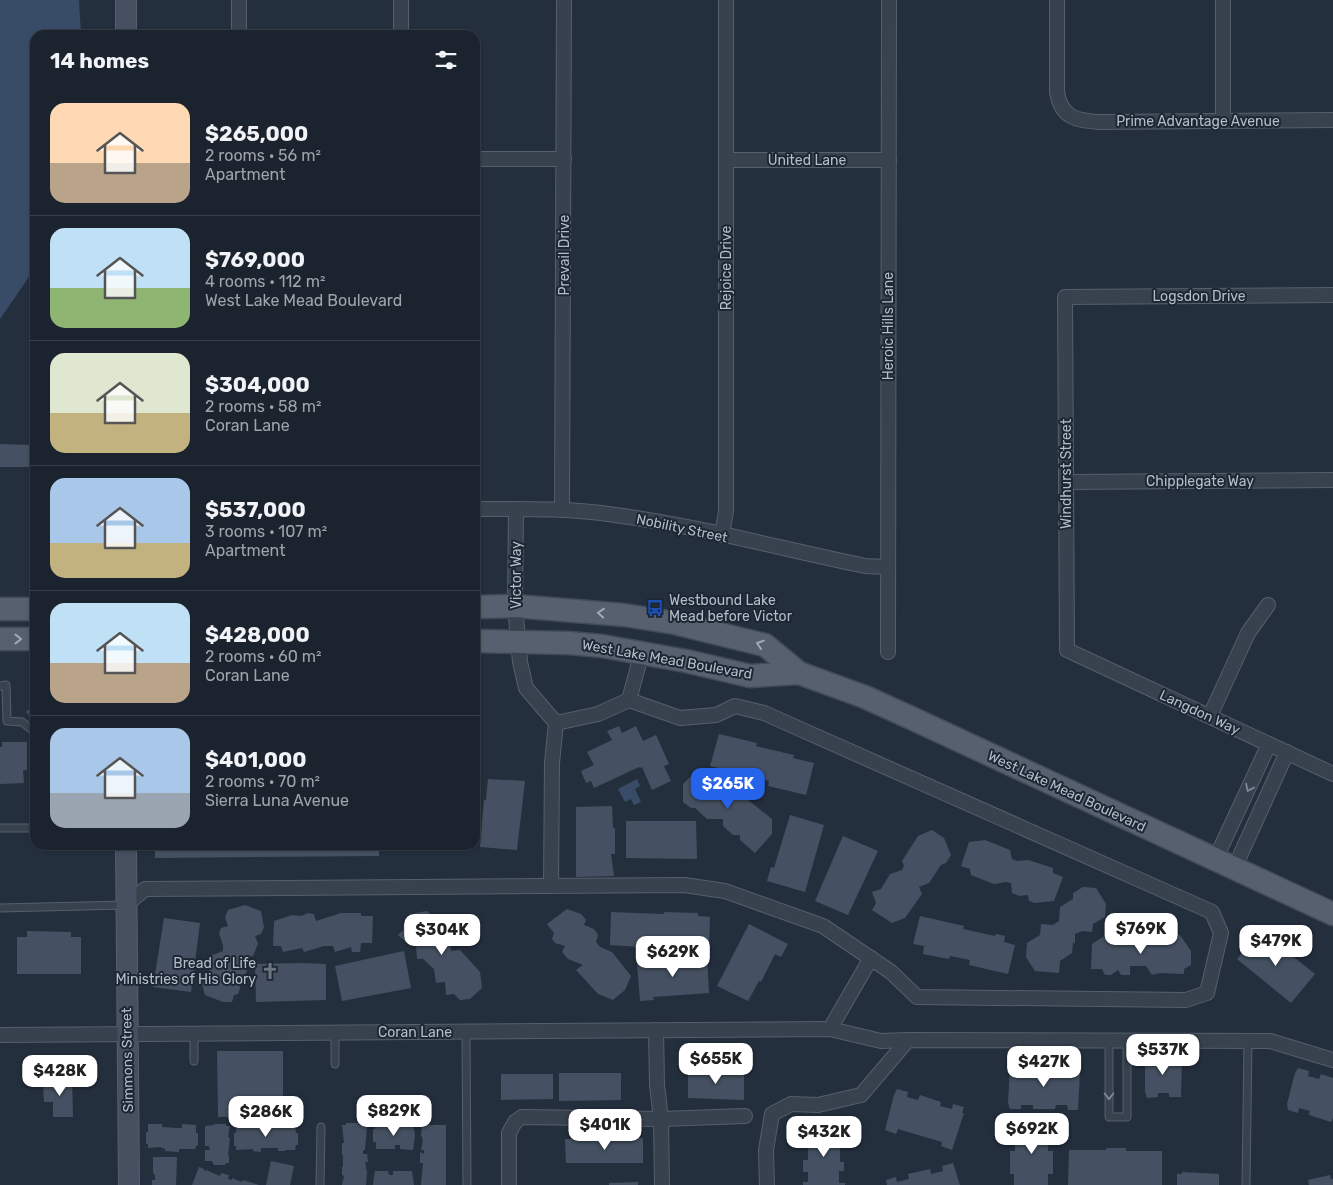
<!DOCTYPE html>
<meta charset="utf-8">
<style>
body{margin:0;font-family:Rubik,sans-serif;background:#282f3a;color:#f1f3f6;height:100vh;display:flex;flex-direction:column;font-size:19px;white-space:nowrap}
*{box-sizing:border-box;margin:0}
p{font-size:16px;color:#a0a4aa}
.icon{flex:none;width:28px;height:28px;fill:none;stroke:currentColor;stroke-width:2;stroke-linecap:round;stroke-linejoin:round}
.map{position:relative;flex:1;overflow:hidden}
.panel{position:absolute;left:30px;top:30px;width:450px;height:820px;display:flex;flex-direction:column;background:#1b232e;border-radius:15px;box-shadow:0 1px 4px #0004,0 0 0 1px #39404a}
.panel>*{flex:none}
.price{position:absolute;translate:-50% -42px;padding:0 11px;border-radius:10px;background:#fff;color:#222;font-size:16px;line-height:32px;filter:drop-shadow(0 1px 2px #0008)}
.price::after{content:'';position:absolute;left:50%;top:30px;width:15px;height:11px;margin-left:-8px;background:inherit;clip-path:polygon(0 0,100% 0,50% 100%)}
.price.active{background:#2563eb;color:#fff}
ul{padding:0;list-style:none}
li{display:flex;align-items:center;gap:15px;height:125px;padding:0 20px}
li+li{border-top:1px solid #39404a}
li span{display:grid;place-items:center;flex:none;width:140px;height:100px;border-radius:15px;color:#555}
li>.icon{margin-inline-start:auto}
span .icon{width:60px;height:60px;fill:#fffc;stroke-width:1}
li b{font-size:21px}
h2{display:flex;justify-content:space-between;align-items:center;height:60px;padding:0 20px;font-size:21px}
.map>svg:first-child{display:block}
</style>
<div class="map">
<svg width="1333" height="1185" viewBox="0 0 1333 1185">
<rect width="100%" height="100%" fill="#242f3e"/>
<g fill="#394c67">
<polygon points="0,0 79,0 81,35 35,35 35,268 0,319"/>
<polygon points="637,779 640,786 635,789 641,802 634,805 631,799 625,802 618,789"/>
</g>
<g fill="#455162">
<polygon points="0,444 35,445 35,467 0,467"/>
<polygon points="35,704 35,721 26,712"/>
<polygon points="619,726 622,733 636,726 643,741 656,735 669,764 664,766 671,781 652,790 642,767 640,768 639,767 594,788 591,781 586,783 581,771 594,765 587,752 612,740 607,731"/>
<polygon points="719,734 757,743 756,746 794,755 793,758 814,763 806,795 768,786 769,781 747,775 746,780 737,777 739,773 710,766"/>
<polygon points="2,742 27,742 27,770 23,770 24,783 0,784 0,747 2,747"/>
<polygon points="694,773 708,773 731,792 731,800 748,800 772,819 772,834 755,853 740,840 740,835 733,835 723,826 723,819 707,819 695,808 691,808 683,802 683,784"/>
<polygon points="488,779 525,781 517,850 480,847 484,800 486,800"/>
<polygon points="612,806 613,828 615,828 615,854 611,854 614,876 576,877 576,807"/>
<polygon points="790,815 824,825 805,892 767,881 771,867 774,868"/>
<polygon points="626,821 696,821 697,859 626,858"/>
<polygon points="932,830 944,838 951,855 946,863 941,865 929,883 919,887 922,894 905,918 892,923 872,910 876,903 872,892 881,889 890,874 902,870 904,866 902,861 918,836"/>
<polygon points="843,836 878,851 848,915 815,901"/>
<polygon points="985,840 1010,850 1012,859 1017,861 1028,860 1047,866 1053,868 1053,873 1063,877 1054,901 1035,903 1029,901 1028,895 1019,896 1012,893 1011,883 1006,882 994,884 971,875 970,869 961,866 969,842"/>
<polygon points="155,845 379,845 379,856 155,858"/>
<polygon points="1083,887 1096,888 1106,904 1105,917 1093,924 1092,932 1082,931 1075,934 1075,944 1073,942 1072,953 1060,961 1059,973 1035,971 1026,957 1027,943 1040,935 1041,924 1053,925 1059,921 1060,907 1073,899 1073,893"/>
<polygon points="245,905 261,911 264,927 261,934 255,936 258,944 253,956 242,958 247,971 243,979 238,981 240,988 238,994 234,995 232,1002 223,1002 205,995 201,980 204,973 209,973 210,956 223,951 223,945 219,933 221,928 228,926 225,917 228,910"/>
<polygon points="567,909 581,914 586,920 584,925 594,929 598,935 596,942 600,947 612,952 631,976 625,990 613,1000 598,994 576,970 583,965 568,959 562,952 565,946 555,943 552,939 554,933 547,924"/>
<polygon points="427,911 449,934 451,951 460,950 480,972 482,988 470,999 460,1000 454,994 446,995 445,982 436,983 434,969 423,959 417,959 416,946 410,946 398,935 403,930 403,925 415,913"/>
<polygon points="611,912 664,914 664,912 698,913 698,916 710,917 709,949 655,945 655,948 610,945"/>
<polygon points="308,913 314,914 316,921 341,913 361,913 361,916 373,916 372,943 361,943 360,952 352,952 351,947 335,952 333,946 324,946 304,952 302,948 283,952 281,946 273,946 274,921 292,915 301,916"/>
<polygon points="920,916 964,926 963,929 995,936 996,934 1005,936 1004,942 1015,945 1008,974 969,965 970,960 950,956 949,959 923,954 924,946 913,944"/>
<polygon points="164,918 200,923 191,992 153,987"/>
<polygon points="749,924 788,944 781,957 775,954 761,982 759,981 748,1001 717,986"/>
<polygon points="1260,930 1315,974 1291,1003 1237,959"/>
<polygon points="27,931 71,932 71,937 81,937 81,974 17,974 17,937 27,937"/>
<polygon points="1155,934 1162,934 1165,939 1172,934 1180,935 1191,951 1191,965 1184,969 1184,974 1160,973 1152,975 1146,966 1130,966 1130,975 1121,975 1118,970 1111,975 1105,975 1102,969 1091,969 1092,944 1106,935 1112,935 1115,940 1124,935 1132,935 1137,943 1141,943"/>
<polygon points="404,951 411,988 342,1001 335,966"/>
<polygon points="707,956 709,993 653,997 654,1000 640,1001 637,963"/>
<polygon points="303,963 326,964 326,1000 256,1002 255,964"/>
<polygon points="217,1051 283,1051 283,1116 218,1117"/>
<polygon points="1145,1055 1158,1055 1158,1060 1170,1060 1170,1055 1181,1055 1181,1060 1182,1060 1181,1097 1169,1097 1169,1093 1158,1093 1158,1097 1147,1098 1145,1092"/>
<polygon points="1010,1066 1021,1066 1021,1070 1033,1071 1033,1067 1056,1066 1056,1071 1068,1071 1068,1067 1079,1067 1080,1071 1078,1110 1068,1110 1067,1105 1056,1105 1055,1109 1033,1109 1033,1105 1021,1105 1021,1109 1010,1109 1008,1103"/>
<polygon points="1298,1068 1309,1071 1308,1076 1319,1079 1321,1074 1333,1078 1333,1118 1331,1122 1309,1115 1310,1111 1299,1108 1298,1113 1288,1110 1287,1104 1295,1073"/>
<polygon points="688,1070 724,1070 724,1073 744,1073 744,1100 688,1098"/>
<polygon points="559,1073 621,1073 621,1100 559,1101"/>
<polygon points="501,1074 553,1074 553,1099 501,1100"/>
<polygon points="72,1077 73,1117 53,1117 53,1102 44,1102 43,1085 52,1085 52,1078"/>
<polygon points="897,1089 908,1092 907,1097 918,1100 920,1095 941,1102 940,1106 952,1109 953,1104 964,1107 962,1113 964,1113 952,1150 941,1146 942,1142 898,1129 896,1134 885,1130 894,1095"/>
<polygon points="346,1123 359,1123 358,1125 367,1125 365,1150 363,1150 363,1154 367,1154 368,1162 365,1162 367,1172 366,1185 342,1185 344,1176 342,1175 342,1167 343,1167 343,1155 342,1155 342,1143 344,1143 342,1125 346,1125"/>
<polygon points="148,1124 162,1124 162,1127 177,1128 182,1128 182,1124 196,1125 196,1133 198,1133 198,1145 196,1146 195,1149 179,1149 179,1152 165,1151 165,1149 160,1147 148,1148 148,1144 146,1144 146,1132 148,1132"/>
<polygon points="214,1124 226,1124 226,1126 230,1126 228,1137 230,1138 228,1155 229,1155 229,1163 226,1163 225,1165 214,1165 212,1161 205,1161 205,1150 210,1150 209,1146 205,1146 205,1126 215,1125"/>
<polygon points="264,1124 273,1124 273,1127 295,1125 296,1133 298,1133 298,1145 296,1145 295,1150 285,1150 285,1151 278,1151 278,1148 261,1148 261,1152 253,1151 253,1149 236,1150 236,1146 234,1146 234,1133 236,1133 236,1128 237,1128 236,1125 249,1125 250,1127 260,1126 260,1128 264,1128"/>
<polygon points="375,1125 413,1125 415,1135 413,1150 400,1149 400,1145 395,1145 395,1149 376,1149 376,1142 373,1142 373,1129 375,1129"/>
<polygon points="422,1125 446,1125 446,1185 421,1185 423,1163 420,1163 420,1152 424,1154 424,1150 421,1150 423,1140 421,1135"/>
<polygon points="1015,1126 1048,1126 1048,1128 1053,1128 1053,1138 1048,1138 1048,1151 1053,1151 1053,1174 1048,1174 1048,1185 1014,1185 1014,1174 1010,1174 1010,1151 1015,1151 1015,1138 1011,1138 1011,1128 1015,1128"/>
<polygon points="808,1131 841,1131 841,1137 845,1137 845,1148 840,1148 840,1162 844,1162 844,1171 839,1171 839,1183 845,1183 845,1185 803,1185 803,1182 808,1182 808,1172 803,1172 803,1160 808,1160 808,1148 803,1148 803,1137 808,1137"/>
<polygon points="643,1138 643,1163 566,1163 565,1139"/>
<polygon points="1106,1148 1126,1148 1126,1151 1162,1151 1162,1185 1068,1185 1069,1150 1106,1150"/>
<polygon points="153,1157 177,1157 176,1185 152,1185 152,1180 155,1180 155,1175 153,1173"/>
<polygon points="271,1161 294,1166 290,1185 266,1185"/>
<polygon points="953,1163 960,1185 887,1185 886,1180 896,1177 897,1182 909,1179 908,1174 930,1169 931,1174 943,1171 942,1166"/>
<polygon points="199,1167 204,1169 204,1171 206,1170 220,1176 221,1173 229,1175 228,1179 232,1180 232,1178 242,1182 243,1180 259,1185 192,1185"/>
<polygon points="375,1171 388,1171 389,1175 393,1175 393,1171 412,1171 414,1185 373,1185"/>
<polygon points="1182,1172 1219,1174 1219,1185 1177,1185 1177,1174 1182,1174"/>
<polygon points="1330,1175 1331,1179 1333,1179 1333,1185 1309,1185 1308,1180"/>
<polygon points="638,1182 638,1185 609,1185 609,1183"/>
</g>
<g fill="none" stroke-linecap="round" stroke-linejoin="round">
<g stroke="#565f6c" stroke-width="9">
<g id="lane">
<polyline points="0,686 6,685 7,721 22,722 35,732"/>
<polyline points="0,828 35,828"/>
<polyline points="0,908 125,905"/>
<polyline points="335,1032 335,1064"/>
<polyline points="466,1032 467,1185"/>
<polyline points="194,1033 194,1061"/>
<polyline points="1109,1040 1109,1117 1127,1117 1127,1041"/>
<polyline points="320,1185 321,1127"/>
<polyline points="1246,1185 1248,1041"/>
</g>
</g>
<g stroke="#565f6c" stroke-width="16">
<g id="street">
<polyline points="239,0 239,35"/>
<path d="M1057 0V92C1061 118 1077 121 1100 122L1333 120"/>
<polyline points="401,35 401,0"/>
<polyline points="1223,121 1223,0"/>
<polyline points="475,159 564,159"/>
<polyline points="726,160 889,160"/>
<polyline points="1333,295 1065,297 1067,650 1333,774"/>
<polyline points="1066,482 1333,480"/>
<path d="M475 509C522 509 569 508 615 515 699 526 782 549 865 566L887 567"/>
<polyline points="516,509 515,606 520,662 526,688 556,723 552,763 551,886"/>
<polyline points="562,510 564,0"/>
<polyline points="722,535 726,511 726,0"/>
<polyline points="888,652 889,0"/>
<polyline points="1210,716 1248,633 1268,605"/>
<polyline points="556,723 598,714 629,700"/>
<polyline points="1215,860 1269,744"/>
<polyline points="1234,869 1287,752"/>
<polyline points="126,905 145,889 684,885 725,891 823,926 891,972 917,997 1186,1000 1207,993 1221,933 1212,912 764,713 735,706 716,715 680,718 629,700 642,652"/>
<polyline points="830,1029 871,958"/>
<polyline points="656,1030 657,1085 661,1119 662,1185"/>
<polyline points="0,1035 830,1029 881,1041 908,1040"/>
<polyline points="509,1185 509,1133 515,1122 522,1117 661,1119 745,1116"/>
<polyline points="767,1185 766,1150 772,1114 791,1104 818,1105 861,1095 908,1040 1270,1041 1333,1060"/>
</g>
</g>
<g stroke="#565f6c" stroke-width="22">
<g id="secondary">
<polyline points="126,35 126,0"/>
<polyline points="126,845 129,1185"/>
</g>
</g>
<g stroke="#414a57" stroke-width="25">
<g id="primary">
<polyline points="475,607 515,606 624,615 675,623 765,645 799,673 865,697 909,717 1333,914"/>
<polyline points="0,609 35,609"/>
<polyline points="0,639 35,639"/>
<polyline points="475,641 569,643 602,646 686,661 750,676 799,673"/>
</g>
</g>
<use href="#lane" stroke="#38414e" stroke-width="7"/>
<use href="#street" stroke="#38414e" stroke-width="14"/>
<use href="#secondary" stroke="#465061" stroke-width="20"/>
<use href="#primary" stroke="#56606e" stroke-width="22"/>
</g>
<defs><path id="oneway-chevron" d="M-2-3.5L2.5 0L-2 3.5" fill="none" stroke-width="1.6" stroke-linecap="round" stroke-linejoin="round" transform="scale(1.25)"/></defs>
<g stroke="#a1aab7">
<use href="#oneway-chevron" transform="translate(601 613) rotate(-176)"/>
<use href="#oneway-chevron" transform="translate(18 639)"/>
<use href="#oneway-chevron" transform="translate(760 644) rotate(-161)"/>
</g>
<g stroke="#7c8592">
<use href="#oneway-chevron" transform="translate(1249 788) rotate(115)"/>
<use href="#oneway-chevron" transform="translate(1109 1096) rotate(90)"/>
</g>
<defs>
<g id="bus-bare" transform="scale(1.35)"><path d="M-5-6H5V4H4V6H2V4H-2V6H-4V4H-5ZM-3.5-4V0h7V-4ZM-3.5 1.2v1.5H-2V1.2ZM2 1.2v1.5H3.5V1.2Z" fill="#1a4fb4" stroke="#1d2633" stroke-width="2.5" paint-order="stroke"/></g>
<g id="church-bare" transform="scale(1.35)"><path d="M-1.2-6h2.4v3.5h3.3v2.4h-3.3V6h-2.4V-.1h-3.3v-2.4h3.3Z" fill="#6b7280" stroke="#1d2633" stroke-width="2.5" paint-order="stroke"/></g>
</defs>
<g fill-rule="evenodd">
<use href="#bus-bare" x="655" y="608"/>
<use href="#church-bare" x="270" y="971"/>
</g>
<g text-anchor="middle" stroke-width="4" stroke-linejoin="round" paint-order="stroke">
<g font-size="14" fill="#b4bcc9" stroke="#1d2633">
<text x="1198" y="126">Prime Advantage Avenue</text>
<text x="807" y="165">United Lane</text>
<text transform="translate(564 255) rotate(-90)" y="5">Prevail Drive</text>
<text transform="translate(726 268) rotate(-90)" y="5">Rejoice Drive</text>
<text x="1199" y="301">Logsdon Drive</text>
<text transform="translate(888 326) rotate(-90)" y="5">Heroic Hills Lane</text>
<text transform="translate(1066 474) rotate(-90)" y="5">Windhurst Street</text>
<text x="1200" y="486">Chipplegate Way</text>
<text transform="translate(682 528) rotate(12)" y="5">Nobility Street</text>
<text transform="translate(516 575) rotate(-90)" y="5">Victor Way</text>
<text transform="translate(667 659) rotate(10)" y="5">West Lake Mead Boulevard</text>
<text transform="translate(1200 712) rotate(25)" y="5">Langdon Way</text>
<text transform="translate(1067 791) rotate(25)" y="5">West Lake Mead Boulevard</text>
<text x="415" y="1037">Coran Lane</text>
<text transform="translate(127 1060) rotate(-91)" y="5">Simmons Street</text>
</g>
<g font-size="14" fill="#b4bcc9" stroke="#1d2633" text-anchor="start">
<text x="669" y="605">Westbound Lake<tspan x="669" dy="16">Mead before Victor</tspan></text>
<text x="256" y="968" text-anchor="end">Bread of Life<tspan x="256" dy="16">Ministries of His Glory</tspan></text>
</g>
</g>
</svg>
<b class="price active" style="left:728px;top:810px">$265K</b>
<b class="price" style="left:1141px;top:955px">$769K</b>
<b class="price" style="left:442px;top:956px">$304K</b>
<b class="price" style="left:1276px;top:967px">$479K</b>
<b class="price" style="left:673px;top:978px">$629K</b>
<b class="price" style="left:1163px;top:1076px">$537K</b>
<b class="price" style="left:716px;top:1085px">$655K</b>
<b class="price" style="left:1044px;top:1088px">$427K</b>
<b class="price" style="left:60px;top:1097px">$428K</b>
<b class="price" style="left:394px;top:1137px">$829K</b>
<b class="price" style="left:266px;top:1138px">$286K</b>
<b class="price" style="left:605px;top:1151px">$401K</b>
<b class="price" style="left:1032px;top:1155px">$692K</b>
<b class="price" style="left:824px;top:1158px">$432K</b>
<section class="panel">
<h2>14 homes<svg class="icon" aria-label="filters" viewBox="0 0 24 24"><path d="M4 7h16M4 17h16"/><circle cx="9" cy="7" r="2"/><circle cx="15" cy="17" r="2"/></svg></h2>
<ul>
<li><span style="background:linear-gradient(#ffd9b3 60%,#b9a48a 0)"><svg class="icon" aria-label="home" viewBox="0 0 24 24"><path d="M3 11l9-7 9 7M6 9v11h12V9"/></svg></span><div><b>$265,000</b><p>2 rooms · 56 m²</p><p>Apartment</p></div></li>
<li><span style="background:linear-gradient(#bfe0f5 60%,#8fb573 0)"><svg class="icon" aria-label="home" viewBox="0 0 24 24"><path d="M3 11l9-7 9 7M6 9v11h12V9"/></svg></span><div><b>$769,000</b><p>4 rooms · 112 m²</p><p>West Lake Mead Boulevard</p></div></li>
<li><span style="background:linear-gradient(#dfe7d0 60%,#c2b280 0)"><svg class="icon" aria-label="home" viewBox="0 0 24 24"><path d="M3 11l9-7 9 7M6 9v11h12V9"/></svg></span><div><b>$304,000</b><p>2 rooms · 58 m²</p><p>Coran Lane</p></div></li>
<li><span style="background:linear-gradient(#a9c7e8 65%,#c2b280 0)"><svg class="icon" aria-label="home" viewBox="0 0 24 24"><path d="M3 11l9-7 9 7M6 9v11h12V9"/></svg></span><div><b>$537,000</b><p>3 rooms · 107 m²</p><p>Apartment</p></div></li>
<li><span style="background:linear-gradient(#bfe0f5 60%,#b9a48a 0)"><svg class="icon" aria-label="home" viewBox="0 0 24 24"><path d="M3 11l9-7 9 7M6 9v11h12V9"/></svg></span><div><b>$428,000</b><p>2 rooms · 60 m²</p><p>Coran Lane</p></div></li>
<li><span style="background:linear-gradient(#a9c7e8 65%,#9aa5b1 0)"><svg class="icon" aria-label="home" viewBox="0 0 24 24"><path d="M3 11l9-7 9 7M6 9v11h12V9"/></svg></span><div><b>$401,000</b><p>2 rooms · 70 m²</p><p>Sierra Luna Avenue</p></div></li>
</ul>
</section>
</div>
